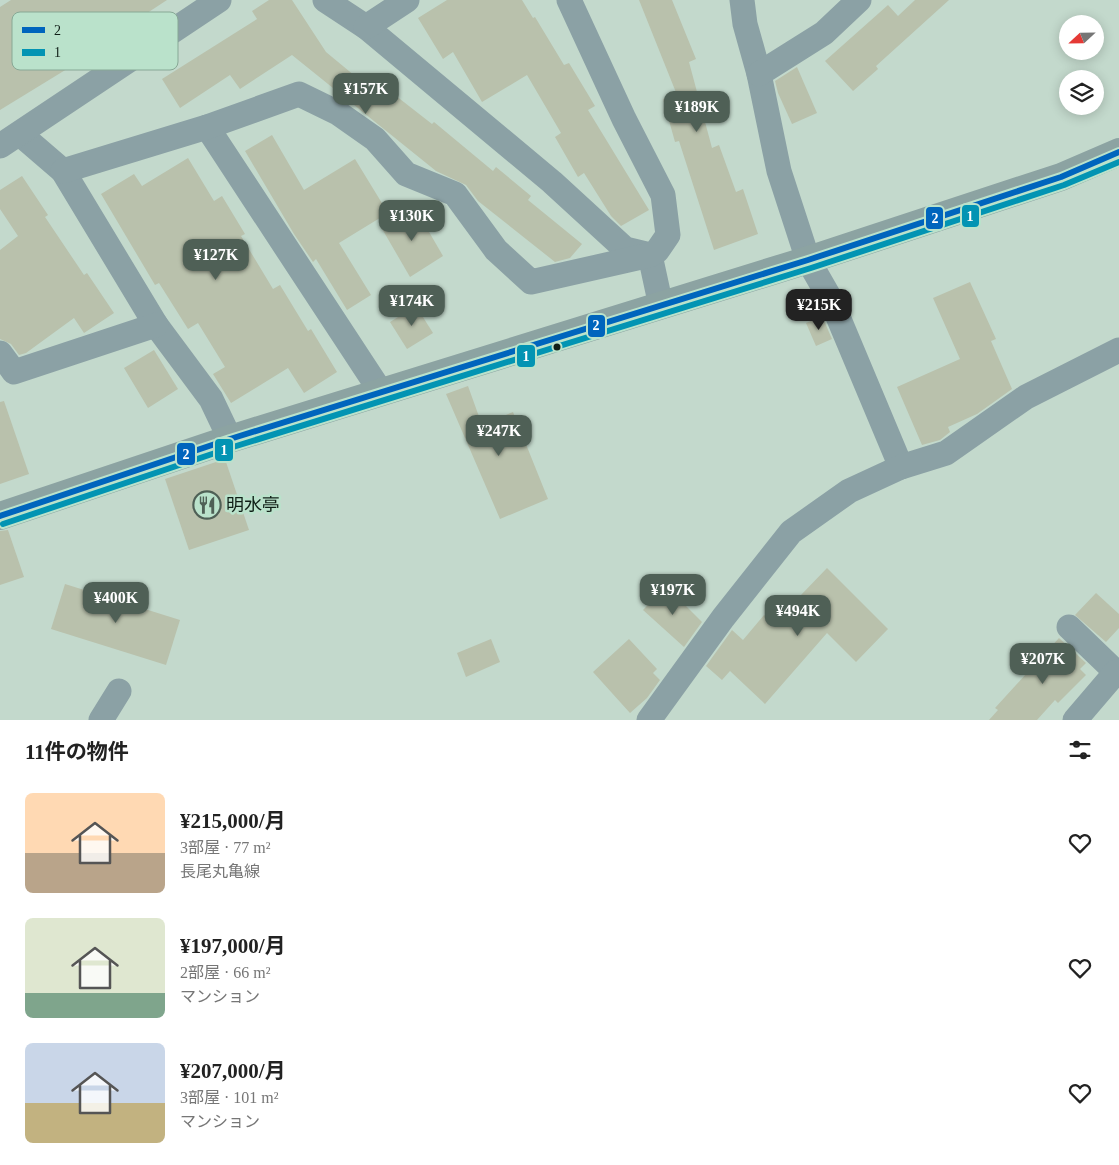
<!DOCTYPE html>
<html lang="ja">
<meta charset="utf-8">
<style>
body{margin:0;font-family:"Times New Roman","Noto Sans JP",serif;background:#f6f6f6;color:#222;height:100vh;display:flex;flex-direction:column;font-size:19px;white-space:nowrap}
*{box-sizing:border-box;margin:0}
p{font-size:16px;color:#767676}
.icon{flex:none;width:28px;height:28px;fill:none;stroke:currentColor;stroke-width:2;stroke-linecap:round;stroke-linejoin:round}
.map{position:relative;height:720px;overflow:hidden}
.drawer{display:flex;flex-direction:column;background:#fff;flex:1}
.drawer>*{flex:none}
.needle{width:32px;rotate:248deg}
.tools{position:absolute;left:1059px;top:15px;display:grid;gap:10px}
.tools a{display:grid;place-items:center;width:45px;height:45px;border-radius:50%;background:#fff;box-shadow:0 2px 12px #0003;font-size:25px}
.price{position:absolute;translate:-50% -42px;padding:0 11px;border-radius:10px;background:#4f6056;color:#fff;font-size:16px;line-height:32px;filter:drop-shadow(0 1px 2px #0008)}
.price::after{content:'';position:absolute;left:50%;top:30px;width:15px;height:11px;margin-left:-8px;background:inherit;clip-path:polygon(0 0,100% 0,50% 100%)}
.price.current{background:#222;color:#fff}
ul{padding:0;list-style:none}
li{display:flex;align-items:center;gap:15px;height:125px;padding:0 25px}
li span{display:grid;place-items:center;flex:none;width:140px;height:100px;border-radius:8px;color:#555}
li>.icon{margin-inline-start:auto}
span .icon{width:60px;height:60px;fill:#fffc;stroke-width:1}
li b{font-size:21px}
h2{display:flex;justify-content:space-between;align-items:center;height:60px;padding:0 25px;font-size:21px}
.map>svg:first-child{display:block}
</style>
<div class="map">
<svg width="1119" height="720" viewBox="0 0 1119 720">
<rect width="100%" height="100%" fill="#c3d9cc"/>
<g fill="#b9c1ac">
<polygon points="11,0 167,0 100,44 102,46 80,61 0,110 0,7"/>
<polygon points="269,0 292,0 326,52 384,100 391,92 432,124 434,122 493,171 496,167 531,196 528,200 582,244 570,258 555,262 478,201 466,185 436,171 292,55 240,89 230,75 180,108 162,79 257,19 252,11"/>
<polygon points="447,0 522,0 533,18 535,17 564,65 569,63 595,106 588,110 649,210 621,226 611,216 584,173 578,177 555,137 561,133 527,75 482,102 453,52 443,59 418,18"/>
<polygon points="639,0 672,0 696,59 689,62 712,148 719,145 736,192 743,189 758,234 714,250 679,141 675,142 663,99 677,95"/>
<polygon points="915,0 949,0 876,66 878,69 853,91 825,61 888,5 898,16"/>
<polygon points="797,67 817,113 792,124 778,93 775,81"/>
<polygon points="272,135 304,190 355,159 388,213 339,243 371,295 347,310 316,259 313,262 294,234 245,151"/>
<polygon points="188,158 214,201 222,196 245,234 241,236 273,289 280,285 308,331 311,329 337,372 304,393 288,368 231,403 213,374 225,367 198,323 188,329 159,283 155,285 101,194 134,174 142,186"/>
<polygon points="22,176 48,215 45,217 84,275 87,273 114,313 84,333 74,318 26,353 19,355 11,344 0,339 0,250 18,236 0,209 0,190"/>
<polygon points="414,206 443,256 410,277 381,227"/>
<polygon points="970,282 996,339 991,341 1012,389 977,414 948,427 950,432 940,440 922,445 897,387 960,359 933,298"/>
<polygon points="416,306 433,333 407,349 390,322"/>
<polygon points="822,316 832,339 816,346 806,323"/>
<polygon points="154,350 178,389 148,408 124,368"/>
<polygon points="468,386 482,425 513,412 548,499 500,519 446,394"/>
<polygon points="4,401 29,474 0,484 0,402"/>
<polygon points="225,459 249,530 189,550 165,479"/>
<polygon points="8,530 24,577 0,585 0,531"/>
<polygon points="827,568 888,629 856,662 827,633 765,704 730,671 722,680 706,666 732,630 743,640 764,615 774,623"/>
<polygon points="65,584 180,620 166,665 51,629"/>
<polygon points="666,586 702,622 684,647 643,610"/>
<polygon points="1096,593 1119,614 1119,628 1106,642 1075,615"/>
<polygon points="1059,638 1086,663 1080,669 1086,675 1058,703 1055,700 1037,720 989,720 998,710 995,708"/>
<polygon points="491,639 500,662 466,677 457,653"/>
<polygon points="629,639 657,669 653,673 660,680 647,698 630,713 593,672"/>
</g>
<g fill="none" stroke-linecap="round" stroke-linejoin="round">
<g stroke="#8ba1a5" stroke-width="25">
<polyline points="325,0 366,27 552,182 625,249 650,255 661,306"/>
<polyline points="742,0 745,24 759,74 779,171 808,260 831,300 901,467"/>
<polyline points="366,27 407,0"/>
<polyline points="759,74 824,33 859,0"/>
<polyline points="207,127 381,392"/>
<polyline points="20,134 63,171 156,325 211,399 230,439"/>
<polyline points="0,146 219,0"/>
<polyline points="63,171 207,127 299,94 338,113 375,139 406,174 455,194 496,250 531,282 650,255 657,251 668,235 663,195 624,119 569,0"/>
<polyline points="0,353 14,372 156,325"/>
<polyline points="1069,627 1119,675"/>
<polyline points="101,720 119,691"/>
<polyline points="649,720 723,618 791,532 849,491 901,467 946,453 1026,397 1119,350"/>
<polyline points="1075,720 1116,672"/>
</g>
<polyline stroke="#8ca3a2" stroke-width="28" points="0,516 230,439 808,260 1061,177 1119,152"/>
<g stroke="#bae2cb" stroke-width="10">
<polyline id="bus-1" points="0,516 230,439 808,260 1061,177 1119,152"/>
</g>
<g stroke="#bae2cb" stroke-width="10">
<polyline id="bus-2" points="3,524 233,447 811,268 1064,185 1119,162"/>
</g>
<use href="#bus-1" stroke="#0065bd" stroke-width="6"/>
<use href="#bus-2" stroke="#0294b3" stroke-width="6"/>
</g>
<defs>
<g id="restaurant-ring" transform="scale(1.4375)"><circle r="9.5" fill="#bae2cb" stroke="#4f6056" stroke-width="1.5"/><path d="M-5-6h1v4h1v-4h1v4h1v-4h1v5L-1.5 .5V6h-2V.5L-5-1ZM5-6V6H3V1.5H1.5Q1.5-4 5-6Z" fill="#4f6056"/></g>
</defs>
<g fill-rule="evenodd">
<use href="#restaurant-ring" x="207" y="505"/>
</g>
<circle fill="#101f17" stroke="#bae2cb" stroke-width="2" cx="557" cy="347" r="4.5"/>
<g text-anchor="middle" stroke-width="5" stroke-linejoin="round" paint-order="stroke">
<g font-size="18" fill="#101f17" stroke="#bae2cb" text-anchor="start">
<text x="226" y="511">明水亭</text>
</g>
</g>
<rect x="12" y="12" width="166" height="58" rx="8" fill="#bae2cb" stroke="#87a895" stroke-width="1"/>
<rect x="22" y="27" width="23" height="6" fill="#0065bd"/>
<rect x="22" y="49" width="23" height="7" fill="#0294b3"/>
<g font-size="14" fill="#101f17">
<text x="54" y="35">2</text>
<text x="54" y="57">1</text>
</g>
<g stroke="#bae2cb" stroke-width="2">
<rect x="961" y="204" width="19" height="24" rx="5" fill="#0294b3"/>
<rect x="925" y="206" width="19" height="24" rx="5" fill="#0065bd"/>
<rect x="587" y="314" width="19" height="24" rx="5" fill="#0065bd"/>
<rect x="516" y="344" width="20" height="24" rx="5" fill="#0294b3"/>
<rect x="214" y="438" width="20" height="24" rx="5" fill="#0294b3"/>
<rect x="176" y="442" width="20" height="24" rx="5" fill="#0065bd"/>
</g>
<g font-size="14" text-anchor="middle" font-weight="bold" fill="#fff">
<text x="970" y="221">1</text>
<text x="935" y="223">2</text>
<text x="596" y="330">2</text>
<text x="526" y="361">1</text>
<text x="224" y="455">1</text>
<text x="186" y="459">2</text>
</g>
</svg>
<div class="tools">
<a><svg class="needle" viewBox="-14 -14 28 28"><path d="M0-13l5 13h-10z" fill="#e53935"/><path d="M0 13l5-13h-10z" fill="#767676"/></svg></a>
<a><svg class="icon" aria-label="layers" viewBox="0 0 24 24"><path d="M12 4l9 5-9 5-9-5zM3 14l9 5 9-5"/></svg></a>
</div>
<b class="price" style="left:366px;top:115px">¥157K</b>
<b class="price" style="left:697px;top:133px">¥189K</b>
<b class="price" style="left:412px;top:242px">¥130K</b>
<b class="price" style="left:216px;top:281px">¥127K</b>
<b class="price" style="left:412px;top:327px">¥174K</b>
<b class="price current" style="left:819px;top:331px">¥215K</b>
<b class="price" style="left:499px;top:457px">¥247K</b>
<b class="price" style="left:673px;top:616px">¥197K</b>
<b class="price" style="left:116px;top:624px">¥400K</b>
<b class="price" style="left:798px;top:637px">¥494K</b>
<b class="price" style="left:1043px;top:685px">¥207K</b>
</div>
<section class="drawer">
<h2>11件の物件<svg class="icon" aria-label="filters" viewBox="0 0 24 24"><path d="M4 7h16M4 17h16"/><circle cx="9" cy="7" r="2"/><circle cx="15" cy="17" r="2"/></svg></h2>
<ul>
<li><span style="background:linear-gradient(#ffd9b3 60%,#b9a48a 0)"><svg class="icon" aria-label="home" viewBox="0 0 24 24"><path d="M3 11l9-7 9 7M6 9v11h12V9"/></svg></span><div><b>¥215,000/月</b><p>3部屋 · 77 m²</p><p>長尾丸亀線</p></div><svg class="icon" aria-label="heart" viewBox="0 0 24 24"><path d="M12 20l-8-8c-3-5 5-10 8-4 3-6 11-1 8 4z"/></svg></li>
<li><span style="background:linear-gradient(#dfe7d0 75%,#7fa58c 0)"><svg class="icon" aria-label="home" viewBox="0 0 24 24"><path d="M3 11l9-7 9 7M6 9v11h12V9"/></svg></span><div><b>¥197,000/月</b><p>2部屋 · 66 m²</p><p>マンション</p></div><svg class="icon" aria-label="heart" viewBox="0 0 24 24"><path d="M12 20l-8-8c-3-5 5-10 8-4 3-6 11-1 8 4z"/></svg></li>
<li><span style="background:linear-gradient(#c9d6e8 60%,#c2b280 0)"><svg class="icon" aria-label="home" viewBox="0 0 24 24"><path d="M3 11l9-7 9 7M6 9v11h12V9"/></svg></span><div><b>¥207,000/月</b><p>3部屋 · 101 m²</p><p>マンション</p></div><svg class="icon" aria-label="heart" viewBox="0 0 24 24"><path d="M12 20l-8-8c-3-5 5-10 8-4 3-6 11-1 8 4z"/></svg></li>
</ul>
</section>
